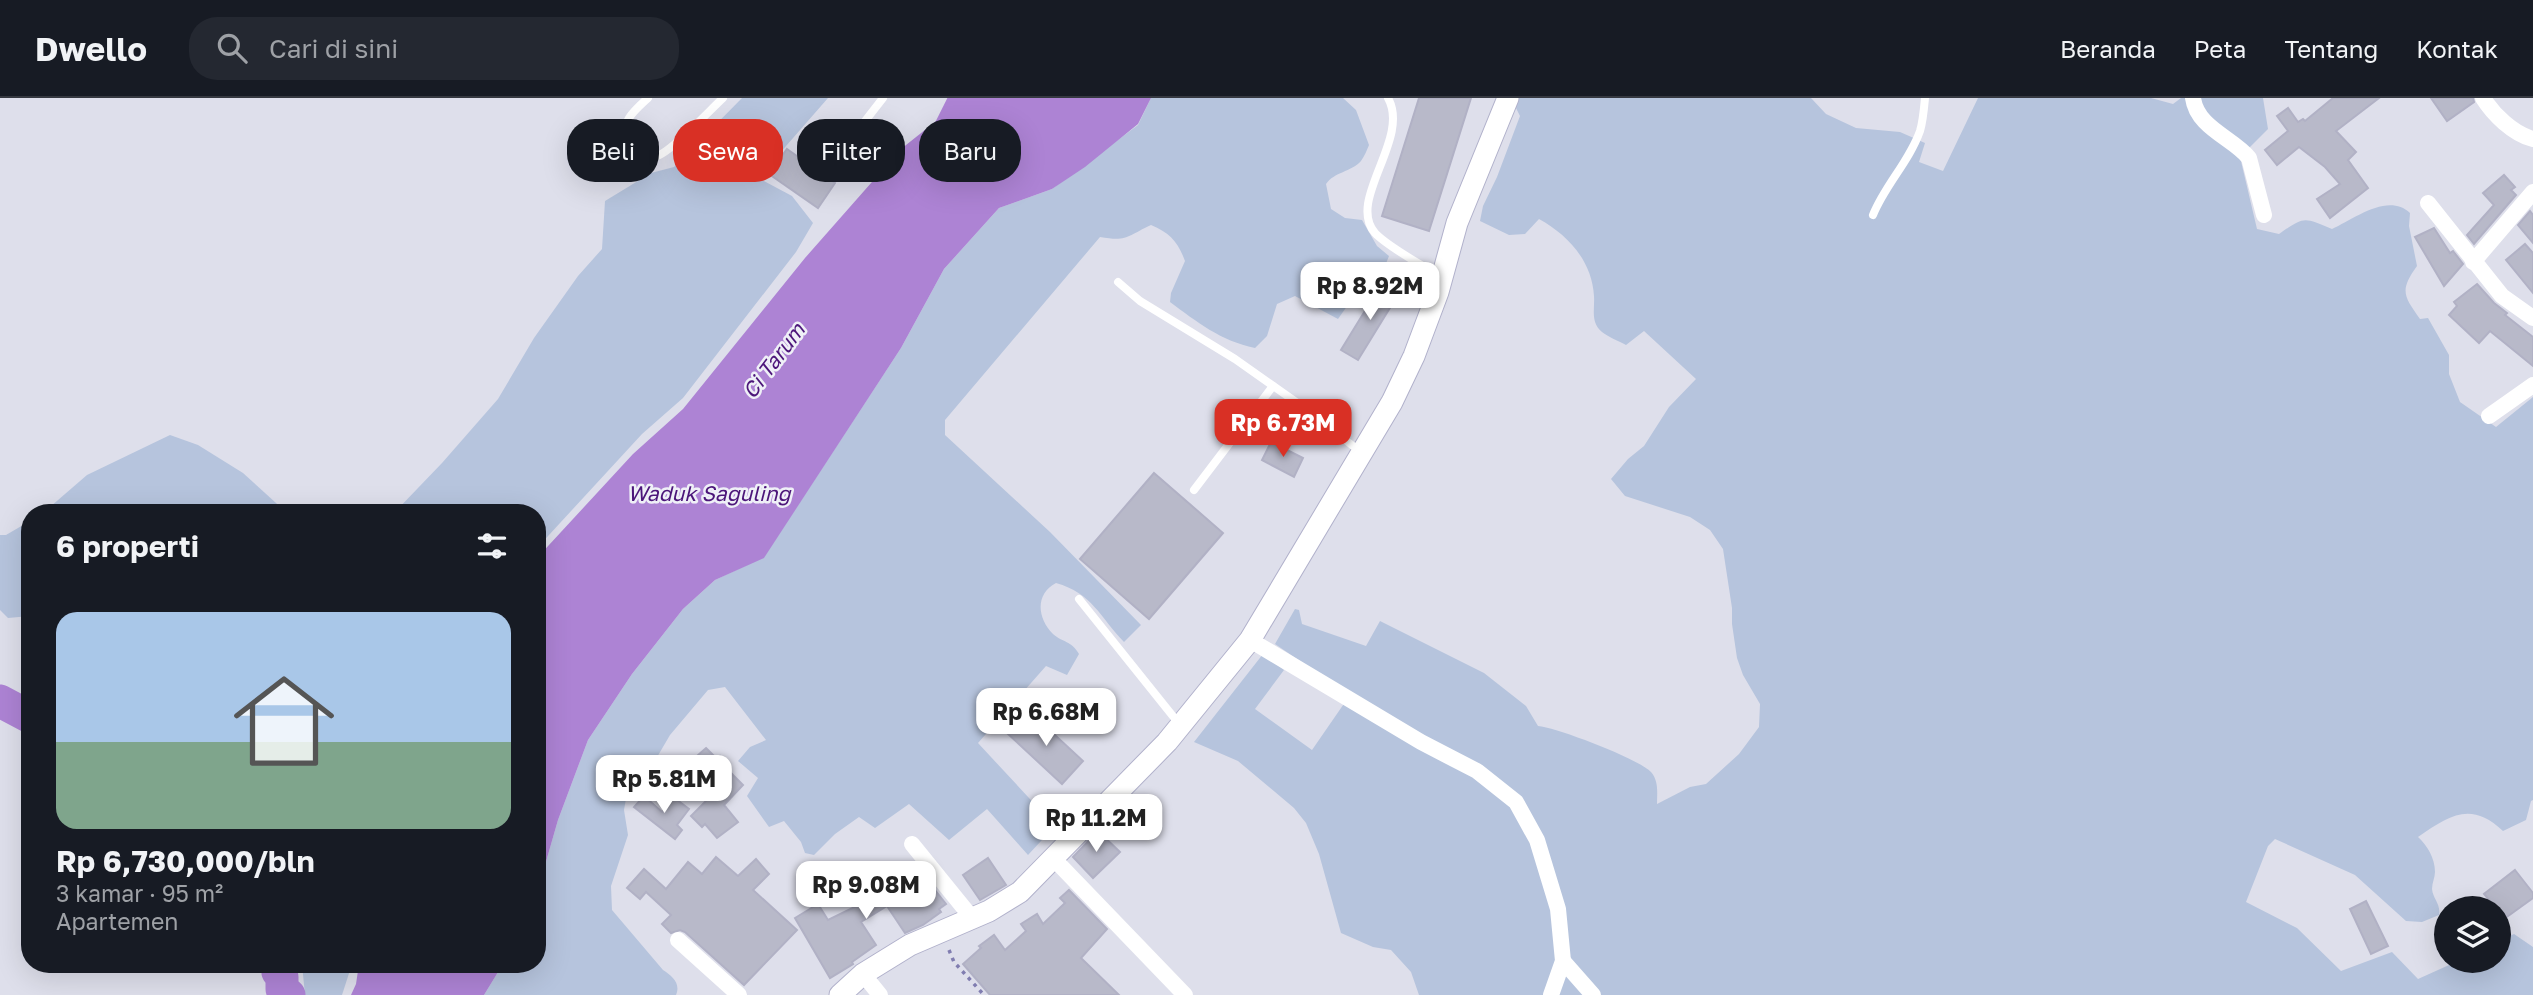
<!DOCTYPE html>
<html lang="id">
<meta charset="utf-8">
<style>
body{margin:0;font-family:"Golos Text",sans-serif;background:#242831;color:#f1f3f6;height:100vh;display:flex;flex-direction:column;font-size:26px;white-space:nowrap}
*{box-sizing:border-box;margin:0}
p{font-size:23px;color:#9ea1a6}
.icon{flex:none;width:38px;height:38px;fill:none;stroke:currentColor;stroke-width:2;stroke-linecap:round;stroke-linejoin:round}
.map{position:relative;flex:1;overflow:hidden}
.details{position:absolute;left:21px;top:406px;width:525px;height:469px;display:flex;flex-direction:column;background:#171b24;border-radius:28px;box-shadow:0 7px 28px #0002}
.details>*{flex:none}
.hud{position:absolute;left:567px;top:21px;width:665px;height:63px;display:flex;gap:14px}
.fabs{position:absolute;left:2434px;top:798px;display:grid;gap:14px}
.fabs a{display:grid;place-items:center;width:77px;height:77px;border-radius:50%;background:#171b24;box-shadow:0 7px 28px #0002;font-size:35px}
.price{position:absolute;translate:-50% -60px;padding:0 16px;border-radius:14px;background:#fff;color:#222;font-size:23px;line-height:46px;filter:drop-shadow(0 2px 4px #0008)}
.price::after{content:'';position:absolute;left:50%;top:42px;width:21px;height:16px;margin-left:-10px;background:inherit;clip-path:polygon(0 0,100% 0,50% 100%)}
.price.active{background:#d93025;color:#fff}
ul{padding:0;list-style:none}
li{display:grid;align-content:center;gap:14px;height:371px;padding:0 35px}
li+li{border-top:2px solid #363941}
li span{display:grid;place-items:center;height:217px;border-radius:21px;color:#555}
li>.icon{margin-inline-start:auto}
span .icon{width:126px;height:126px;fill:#fffc;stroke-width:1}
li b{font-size:30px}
h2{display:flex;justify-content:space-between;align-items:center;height:84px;padding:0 35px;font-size:30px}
.pill{padding:0 24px;border-radius:28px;background:#171b24;box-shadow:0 7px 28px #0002;font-size:24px;line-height:63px}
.pill.active{background:#d93025;color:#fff}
header{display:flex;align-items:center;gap:42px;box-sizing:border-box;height:98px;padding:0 35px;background:#171b24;border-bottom:2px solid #363941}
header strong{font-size:33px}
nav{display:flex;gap:38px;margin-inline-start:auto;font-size:24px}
.search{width:490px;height:63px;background:#242831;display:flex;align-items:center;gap:18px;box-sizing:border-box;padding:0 24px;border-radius:28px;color:#9ea1a6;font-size:26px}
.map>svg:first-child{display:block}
</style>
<header>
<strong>Dwello</strong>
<div class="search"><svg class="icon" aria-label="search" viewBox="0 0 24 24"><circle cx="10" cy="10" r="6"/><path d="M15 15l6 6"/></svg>Cari di sini</div>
<nav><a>Beranda</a><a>Peta</a><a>Tentang</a><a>Kontak</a></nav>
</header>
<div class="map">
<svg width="2533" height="897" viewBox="0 0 2533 897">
<rect width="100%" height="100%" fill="#dedfeb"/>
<g fill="#b6c4dd">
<polygon points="742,0 828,0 758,80 792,98 813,125 796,154 683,300 642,336 537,450 537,415 394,415 442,365 498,301 534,240 578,178 602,151 605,103 651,75 674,69"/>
<path d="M1151 0H1343L1356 12 1369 47C1367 52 1364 59 1361 63 1351 74 1334 74 1326 86L1331 111 1345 120 1362 122 1377 148 1389 158 1383 173 1357 194 1338 221 1295 198 1277 206 1267 238 1255 250C1221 243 1197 224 1170 204L1171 195 1185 163C1178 144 1170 135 1151 127 1127 138 1128 144 1100 139L945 322V337L1050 434 1141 527 1124 544C1100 519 1092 495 1056 485 1035 496 1037 520 1053 536 1063 545 1071 542 1079 556L1067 577 1046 568 978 645 1055 728 1028 757 987 711 949 742 909 706 875 730 859 719 835 736 814 757 805 755 801 744 784 723 769 729 747 698 758 680 738 663 750 649 766 642 725 589 708 592 670 637 646 678 627 695 624 712 628 737 611 788 612 812 663 872C672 878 681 885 676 897H484L503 866H537V795L558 722 588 642 632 576 683 511 715 482 764 459 901 250 944 171 999 110 1052 91 1138 27Z"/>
<path d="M1511 0H1811L1826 16 1856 30 1900 34 1925 45 1919 64 1943 73 1978 0H2151L2173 6 2181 0H2263L2268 31 2240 59 2257 131 2279 136C2305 118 2303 119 2332 131 2354 121 2388 94 2410 115L2409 128 2417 168C2399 193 2404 198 2420 221L2428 220 2449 257V276L2460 304 2496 329 2533 299V702L2531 703 2526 722 2503 733C2471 703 2450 717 2418 739 2427 747 2435 760 2435 774 2435 779 2432 785 2432 791 2433 801 2441 806 2439 817L2422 824 2406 823 2355 777 2275 741 2268 748 2246 804 2297 830 2341 873 2392 854 2418 881 2458 863H2499V843L2514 836 2533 849V897H1419L1411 874 1391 852 1373 849 1341 835 1319 756 1306 725 1294 710 1238 663 1194 644 1263 556 1284 572 1255 611 1312 652 1350 597 1275 546 1295 511 1299 512 1302 526 1366 548 1380 523 1484 575 1526 608 1538 628C1558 630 1639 661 1651 674 1659 683 1657 696 1657 706L1690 689 1706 686 1739 656 1759 629 1760 606 1743 577 1737 560 1732 526V510L1723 451 1710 432 1690 419 1625 398 1611 381 1628 361 1644 348 1669 309 1696 281 1644 233 1626 247C1619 243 1608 239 1602 234 1590 224 1595 211 1594 198 1592 163 1568 137 1539 121L1525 136 1509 137 1480 123 1483 108 1497 79 1520 18Z"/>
<polygon points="170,337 198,347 243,375 287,415 43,415 87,377"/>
<polygon points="30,423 30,518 8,520 0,512 0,437 6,437"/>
<polygon points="302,866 352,866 342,897 305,897"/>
</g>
<g fill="#ad83d4">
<polygon points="965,0 1151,0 1138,26 1085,69 1052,91 999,110 944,171 901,250 764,460 715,482 683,511 632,576 588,642 558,722 537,795 537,460 633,356 683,311 805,160 901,51"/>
<polygon points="359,866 503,866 484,897 351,897 356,886"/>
</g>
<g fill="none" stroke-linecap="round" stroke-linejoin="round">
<polyline stroke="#ad83d4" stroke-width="19" points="943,30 958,0"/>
<g stroke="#ad83d4" stroke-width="33">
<polyline points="0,603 30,619"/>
<polyline points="281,866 278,874 282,879 282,891 289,897"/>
</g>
</g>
<g fill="#b8b9c9" stroke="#b1b1c5" stroke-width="2">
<polygon points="1419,0 1471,0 1429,133 1382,118"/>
<polygon points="2333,0 2379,0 2336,33 2356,54 2348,62 2368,90 2330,120 2317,101 2340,86 2325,69 2299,49 2277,67 2265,52 2288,33 2277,18 2288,10 2298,24 2303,21 2305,23"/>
<polygon points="2431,0 2473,0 2474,4 2447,23"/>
<polygon points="787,51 835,85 818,110 769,76"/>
<polygon points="2504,77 2515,89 2511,92 2516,97 2474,146 2467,137 2494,107 2483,95"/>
<polygon points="2530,113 2533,117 2533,145 2518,127"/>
<polygon points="2434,130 2450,155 2453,153 2463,166 2444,188 2415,139"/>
<polygon points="2525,146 2533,155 2533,195 2506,162"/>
<polygon points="1382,185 1399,195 1358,262 1341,252"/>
<polygon points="2477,186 2494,205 2507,215 2505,217 2533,239 2533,268 2490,233 2479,245 2449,217 2457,208 2454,204"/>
<polygon points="1271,344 1303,360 1294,379 1262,362"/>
<polygon points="1154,375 1223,435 1149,521 1080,461"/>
<polygon points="1030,614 1083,663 1062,686 1008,636"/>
<polygon points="706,650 717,661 720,658 730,670 728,672 743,687 724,707 738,724 717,740 705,726 702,729 691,718 723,686 698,657"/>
<polygon points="644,698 662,714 673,699 689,711 677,727 682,732 675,741 634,709"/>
<polygon points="1098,733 1120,754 1093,780 1073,759"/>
<polygon points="716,759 738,778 756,761 769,776 753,792 797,832 744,887 685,834 680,832 671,835 662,826 671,817 646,794 640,801 627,790 644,771 666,791 688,764 702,776"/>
<polygon points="988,760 1006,787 980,802 963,777"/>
<polygon points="2515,772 2533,795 2533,800 2504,821 2499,815 2499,810 2496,810 2484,796"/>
<polygon points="859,774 872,794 894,780 905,797 926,781 946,806 939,811 941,814 923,827 905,835 887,808 861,824 876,847 852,864 853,866 830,880 795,820 818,806 828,822 863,805 848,781"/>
<polygon points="1069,792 1107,831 1081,860 1119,897 990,897 963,866 981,850 979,848 994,837 1005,852 1026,833 1021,826 1037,816 1043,826 1065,805 1060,800"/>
<polygon points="2366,803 2388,848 2371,856 2350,811"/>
</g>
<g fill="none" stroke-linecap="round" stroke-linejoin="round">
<g stroke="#b1b1cb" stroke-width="23">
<polyline id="secondary" points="840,897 863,876 910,847 989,813 1020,794 1167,644 1250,542 1392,304 1414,258 1438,194 1457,125 1508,0"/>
</g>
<polyline stroke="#807db0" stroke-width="3.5" stroke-dasharray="3.5 5" stroke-linecap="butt" points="949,852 954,864 984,897"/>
<g stroke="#fff" stroke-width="8">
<path d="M648 0C634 13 622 22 625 42 633 51 644 62 657 58 671 54 710 12 723 0"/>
<path d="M1388 0C1411 41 1346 102 1375 135 1388 149 1422 167 1439 178"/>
<polyline points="837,59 883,0"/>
<path d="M1873 117C1885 87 1909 64 1920 33 1923 23 1924 11 1925 0"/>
<polyline points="1118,184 1140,203 1235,261 1313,316 1353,348 1363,353"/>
<polyline points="1194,392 1273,288"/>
<polyline points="1079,501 1180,627"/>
</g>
<g stroke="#fff" stroke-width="16">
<path d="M2193 0C2197 30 2233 40 2249 60L2264 117"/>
<path d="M2483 0C2493 16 2513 36 2533 41"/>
<polyline points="2428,105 2502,198 2533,220"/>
<polyline points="2473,164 2533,94"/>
<polyline points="2489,318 2533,287"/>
<polyline points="1250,542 1421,644 1477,673 1516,704 1537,742 1558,811 1563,863 1551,897"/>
<polyline points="912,746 972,820"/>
<polyline points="1054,761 1185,897"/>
<polyline points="678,842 739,897"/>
<polyline points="1563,863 1593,897"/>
<polyline points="863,876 880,897"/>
</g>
<use href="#secondary" stroke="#fff" stroke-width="21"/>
</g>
<g text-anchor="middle" stroke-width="5" stroke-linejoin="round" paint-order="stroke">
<g font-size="21" font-style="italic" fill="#4c167a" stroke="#eff0f7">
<text transform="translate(774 263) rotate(-53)" y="7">Ci Tarum</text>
<text x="709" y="403">Waduk Saguling</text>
</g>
</g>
</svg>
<div class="fabs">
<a><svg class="icon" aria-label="layers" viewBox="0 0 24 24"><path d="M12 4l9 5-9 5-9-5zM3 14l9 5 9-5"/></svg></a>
</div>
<b class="price" style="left:1370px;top:224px">Rp 8.92M</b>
<b class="price active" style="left:1283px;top:361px">Rp 6.73M</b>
<b class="price" style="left:1046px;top:650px">Rp 6.68M</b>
<b class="price" style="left:664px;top:717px">Rp 5.81M</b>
<b class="price" style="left:1096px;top:756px">Rp 11.2M</b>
<b class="price" style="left:866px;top:823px">Rp 9.08M</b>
<div class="hud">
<a class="pill">Beli</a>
<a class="pill active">Sewa</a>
<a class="pill">Filter</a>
<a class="pill">Baru</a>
</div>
<section class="details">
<h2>6 properti<svg class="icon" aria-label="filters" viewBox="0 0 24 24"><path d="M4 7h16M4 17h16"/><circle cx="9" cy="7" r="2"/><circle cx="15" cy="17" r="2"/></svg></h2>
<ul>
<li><span style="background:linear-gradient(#a9c7e8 60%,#7fa58c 0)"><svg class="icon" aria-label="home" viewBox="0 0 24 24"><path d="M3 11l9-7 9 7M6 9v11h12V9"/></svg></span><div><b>Rp 6,730,000/bln</b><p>3 kamar · 95 m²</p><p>Apartemen</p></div></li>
</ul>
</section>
</div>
